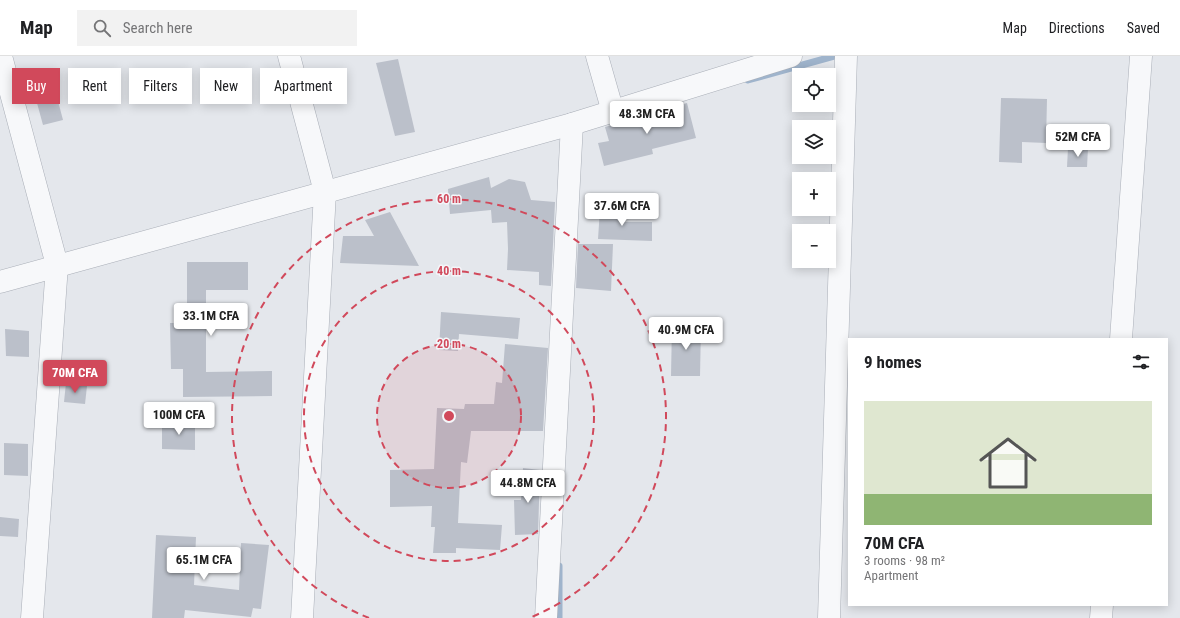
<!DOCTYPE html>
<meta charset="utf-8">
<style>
body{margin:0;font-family:"Roboto Condensed",sans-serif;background:#f2f2f2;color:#202124;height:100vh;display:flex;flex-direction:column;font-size:15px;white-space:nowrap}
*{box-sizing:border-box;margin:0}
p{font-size:13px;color:#757577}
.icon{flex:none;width:22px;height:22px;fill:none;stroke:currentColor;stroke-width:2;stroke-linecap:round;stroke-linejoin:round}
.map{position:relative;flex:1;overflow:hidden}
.details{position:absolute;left:848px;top:282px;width:320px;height:268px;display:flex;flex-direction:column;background:#fff;border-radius:0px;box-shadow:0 2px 10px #0003}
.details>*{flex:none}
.banner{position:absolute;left:12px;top:12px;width:380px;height:36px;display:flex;gap:8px}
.controls{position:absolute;left:792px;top:12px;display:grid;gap:8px}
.controls a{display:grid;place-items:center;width:44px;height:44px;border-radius:0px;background:#fff;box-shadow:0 2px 10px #0003;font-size:20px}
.price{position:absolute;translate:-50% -34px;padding:0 9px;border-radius:4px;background:#fff;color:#222;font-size:13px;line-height:26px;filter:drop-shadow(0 1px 2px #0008)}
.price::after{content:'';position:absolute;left:50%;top:24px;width:12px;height:9px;margin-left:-6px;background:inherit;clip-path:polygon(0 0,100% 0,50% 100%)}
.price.selected{background:#d1495b;color:#fff}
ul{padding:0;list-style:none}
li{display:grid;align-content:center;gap:8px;height:212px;padding:0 16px}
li+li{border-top:1px solid #e0e0e0}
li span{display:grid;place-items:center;height:124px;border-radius:0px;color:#555}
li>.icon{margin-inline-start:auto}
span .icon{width:72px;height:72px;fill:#fffc;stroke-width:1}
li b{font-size:17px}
h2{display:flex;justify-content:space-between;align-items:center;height:48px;padding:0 16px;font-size:17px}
.pill{padding:0 14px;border-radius:0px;background:#fff;box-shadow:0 2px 10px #0003;font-size:14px;line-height:36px}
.pill.selected{background:#d1495b;color:#fff}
header{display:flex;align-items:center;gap:24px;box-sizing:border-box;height:56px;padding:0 20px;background:#fff;border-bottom:1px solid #e0e0e0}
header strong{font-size:19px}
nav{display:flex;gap:22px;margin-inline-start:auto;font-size:14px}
.search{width:280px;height:36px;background:#f2f2f2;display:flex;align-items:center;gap:10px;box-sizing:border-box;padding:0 14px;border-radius:0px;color:#757577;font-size:15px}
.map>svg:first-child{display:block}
</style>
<header>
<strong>Map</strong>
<div class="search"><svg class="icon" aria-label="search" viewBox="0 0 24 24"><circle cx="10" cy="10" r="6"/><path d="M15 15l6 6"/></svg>Search here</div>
<nav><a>Map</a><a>Directions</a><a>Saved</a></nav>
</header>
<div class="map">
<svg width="1180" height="562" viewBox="0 0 1180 562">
<rect width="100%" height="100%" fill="#e4e7ec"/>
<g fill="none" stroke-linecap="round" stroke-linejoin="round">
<g stroke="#9fb4cc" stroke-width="7">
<polyline points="748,24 835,0"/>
<polyline points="559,562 559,510"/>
</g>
</g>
<g fill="#bbc0ca">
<polygon points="398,3 415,76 395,80 376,7"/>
<polygon points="54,30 63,64 43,69 34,36"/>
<polygon points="1001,42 1047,43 1046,87 1022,86 1022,107 999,106"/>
<polygon points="687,47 696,82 652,93 653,98 604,110 598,87 609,85 605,71"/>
<polygon points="1068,92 1088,92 1087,111 1067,111"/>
<polygon points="489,121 491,132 509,123 525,126 531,144 555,146 551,230 539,229 539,216 507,214 508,193 507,166 492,167 491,154 450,158 448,133"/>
<polygon points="624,150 623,166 652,166 652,185 598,183 600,153"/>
<polygon points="390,156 419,210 340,207 343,180 374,180 365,164"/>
<polygon points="578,188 613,188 611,235 576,232"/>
<polygon points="187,206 248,206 248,234 206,234 206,316 272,315 272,340 183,341 183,313 171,313 170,267 187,267"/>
<polygon points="441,256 520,262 518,283 459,278 458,295 439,294"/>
<polygon points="672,269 701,270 700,320 671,320"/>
<polygon points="5,273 29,275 29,301 6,300"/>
<polygon points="505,288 548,292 543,375 471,375 467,407 461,406 458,467 502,469 500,494 456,492 456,497 433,497 435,471 431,471 432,450 390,451 390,414 434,413 437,352 464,353 465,348 494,348 496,326 502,327"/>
<polygon points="66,327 87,330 85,348 64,346"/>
<polygon points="162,366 195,366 195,394 162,393"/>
<polygon points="4,387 28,388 28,420 4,419"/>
<polygon points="523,412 540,414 538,478 515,479 514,444 521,444"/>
<polygon points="0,461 19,463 18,481 0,480"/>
<polygon points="156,479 196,481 194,529 239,534 241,487 269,489 261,553 253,552 251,561 185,554 184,562 152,562"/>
</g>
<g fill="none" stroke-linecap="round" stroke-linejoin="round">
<g stroke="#a9aeb7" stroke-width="23">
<g id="minor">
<polyline points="1,0 57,209 32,562"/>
<polyline points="289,0 325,136 302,562"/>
<polyline points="597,0 613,56"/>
<polyline points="1121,283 1141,0"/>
<polyline points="546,562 572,68"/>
<polyline points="829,562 846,0"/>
<polyline points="1101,562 1102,549"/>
</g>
</g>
<g stroke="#a9aeb7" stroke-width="23">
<polyline id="tertiary" points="0,226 572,68 791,0"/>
</g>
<use href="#minor" stroke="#f7f8fa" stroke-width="22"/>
<use href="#tertiary" stroke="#f7f8fa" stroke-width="22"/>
</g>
<circle cx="449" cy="360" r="72" fill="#d1495b" fill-opacity=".12"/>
<g fill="none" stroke="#d1495b" stroke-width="2" stroke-dasharray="7 5">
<circle cx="449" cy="360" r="72"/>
<circle cx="449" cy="360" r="145"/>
<path d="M369 562A217 217 0 1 1 529 562"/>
</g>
<circle cx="449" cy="360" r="6" fill="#d1495b" stroke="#f4f6f9" stroke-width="2"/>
<g font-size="12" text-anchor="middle" font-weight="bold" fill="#d1495b" stroke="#f4f6f9" stroke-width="3" stroke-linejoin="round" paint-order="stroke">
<text x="449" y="147">60 m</text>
<text x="449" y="219">40 m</text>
<text x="449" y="292">20 m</text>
</g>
</svg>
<div class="controls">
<a><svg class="icon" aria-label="locate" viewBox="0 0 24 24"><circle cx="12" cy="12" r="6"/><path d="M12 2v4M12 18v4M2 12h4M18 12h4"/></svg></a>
<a><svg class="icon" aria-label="layers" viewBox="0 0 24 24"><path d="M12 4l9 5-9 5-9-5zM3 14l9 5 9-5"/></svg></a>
<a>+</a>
<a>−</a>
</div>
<b class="price" style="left:647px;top:79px">48.3M CFA</b>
<b class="price" style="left:1078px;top:102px">52M CFA</b>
<b class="price" style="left:622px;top:171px">37.6M CFA</b>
<b class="price" style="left:211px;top:281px">33.1M CFA</b>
<b class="price" style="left:686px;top:295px">40.9M CFA</b>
<b class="price selected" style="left:75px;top:338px">70M CFA</b>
<b class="price" style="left:179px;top:380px">100M CFA</b>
<b class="price" style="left:528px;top:448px">44.8M CFA</b>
<b class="price" style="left:204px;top:525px">65.1M CFA</b>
<div class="banner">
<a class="pill selected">Buy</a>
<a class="pill">Rent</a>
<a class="pill">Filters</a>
<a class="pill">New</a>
<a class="pill">Apartment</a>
</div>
<section class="details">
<h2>9 homes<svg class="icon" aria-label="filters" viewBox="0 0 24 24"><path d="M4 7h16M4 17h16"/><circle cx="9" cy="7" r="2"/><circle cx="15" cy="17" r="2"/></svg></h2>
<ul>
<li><span style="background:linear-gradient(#dfe7d0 75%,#8fb573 0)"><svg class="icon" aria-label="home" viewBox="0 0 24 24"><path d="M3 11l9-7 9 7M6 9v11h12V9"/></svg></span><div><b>70M CFA</b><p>3 rooms · 98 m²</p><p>Apartment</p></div></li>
</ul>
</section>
</div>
